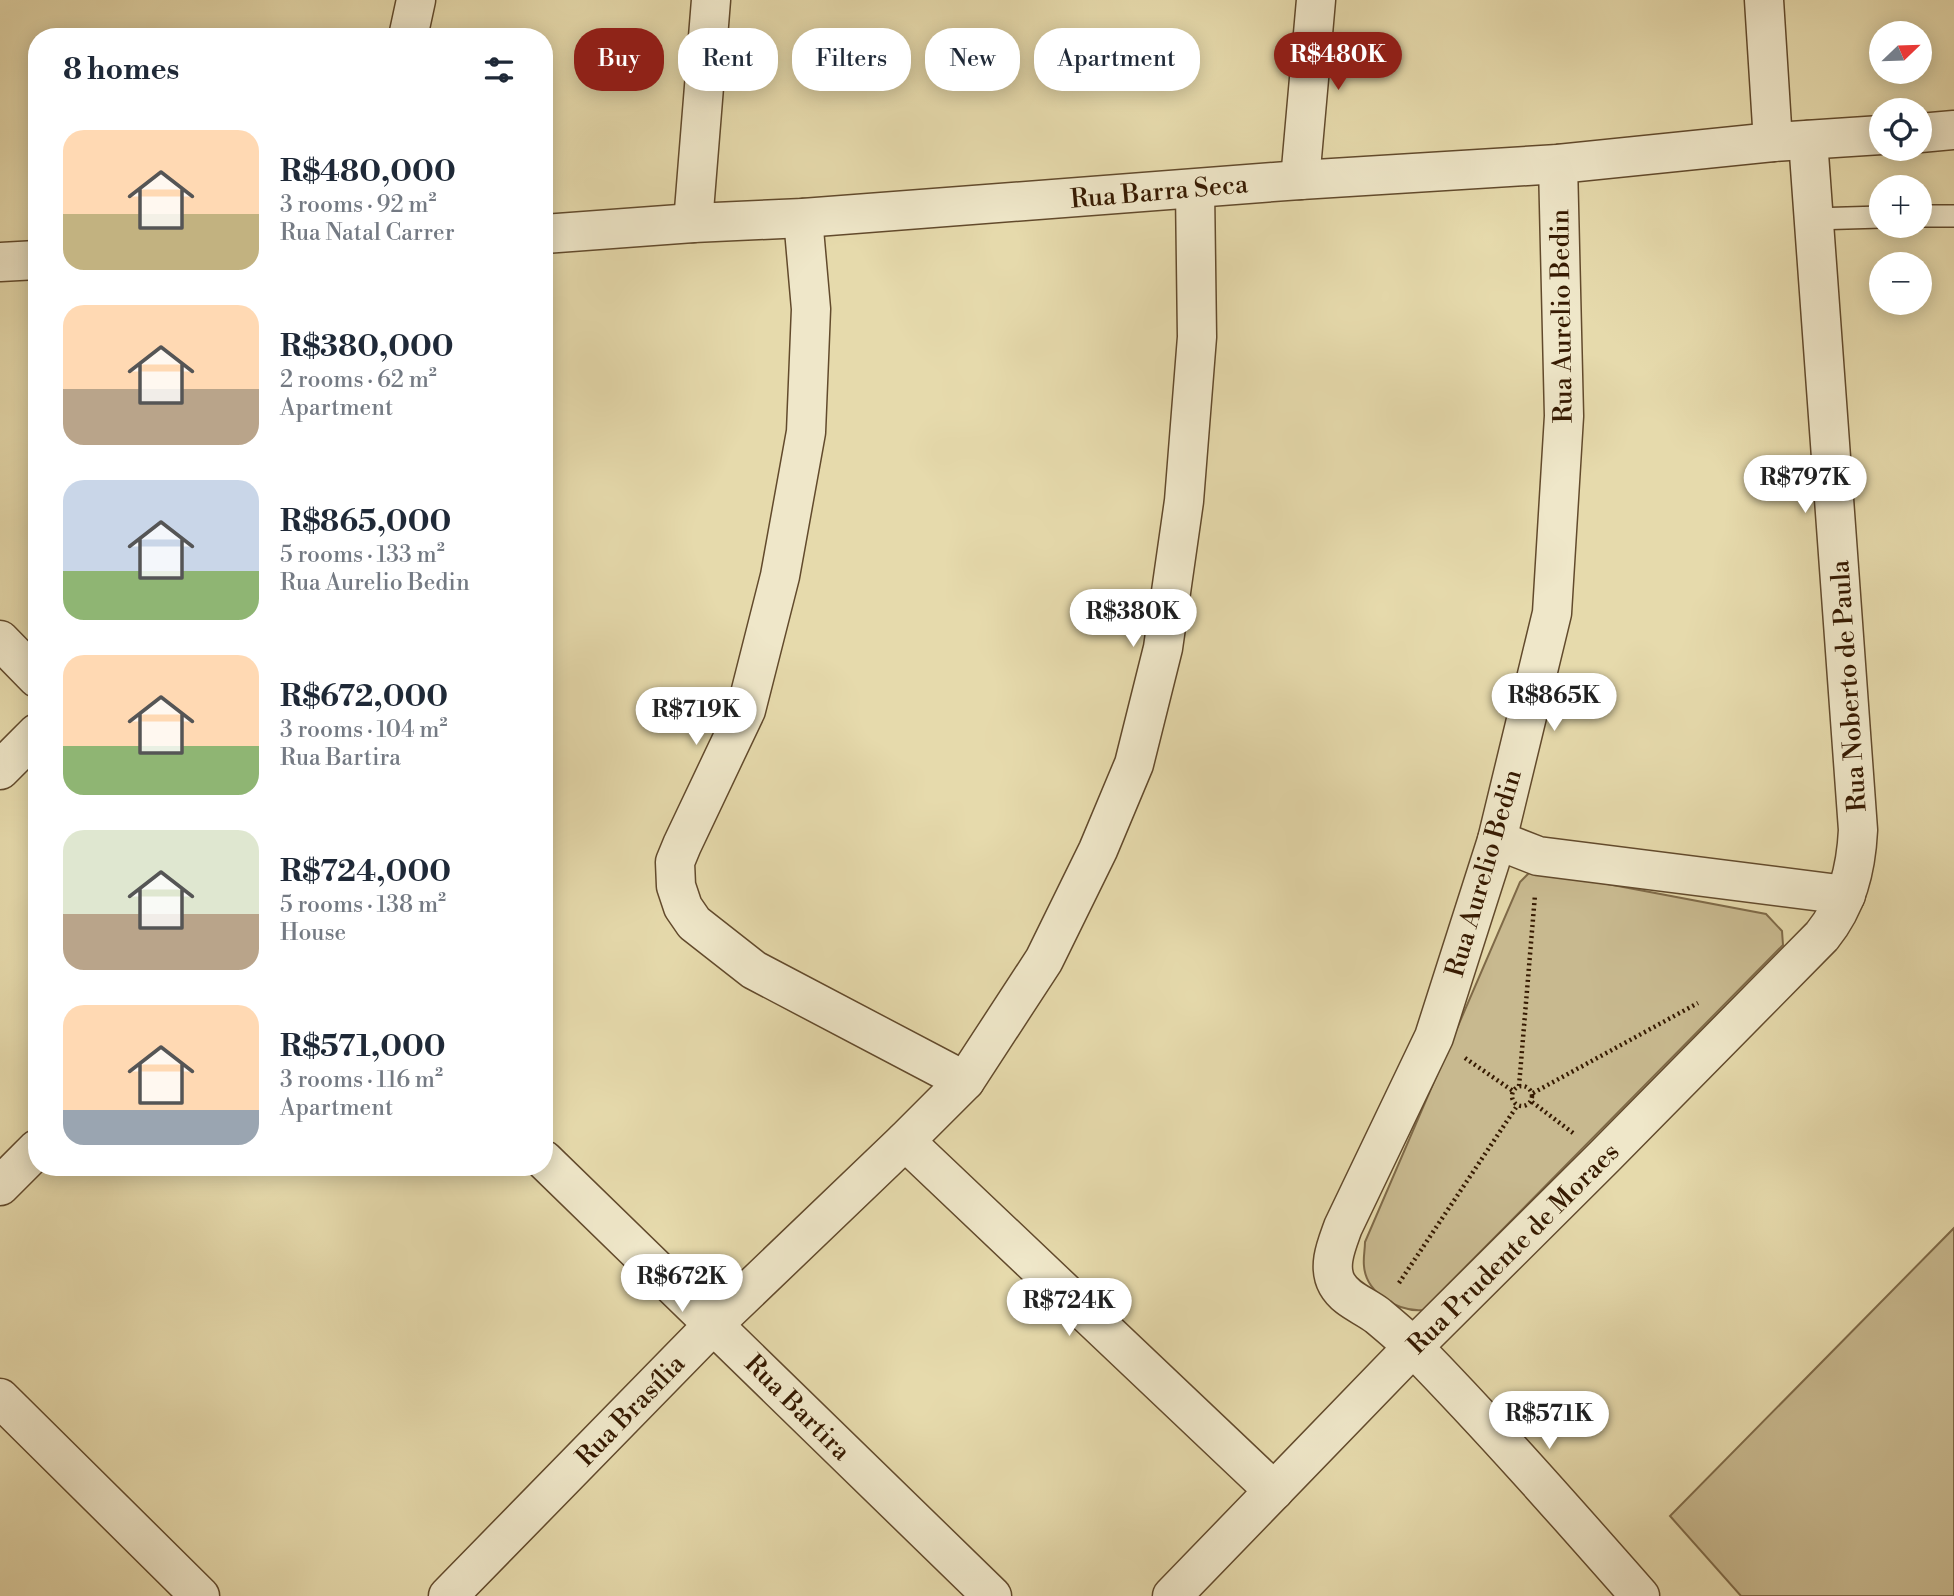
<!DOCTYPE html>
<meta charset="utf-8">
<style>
body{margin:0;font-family:"Libre Bodoni",serif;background:#f2f2f3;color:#1f2937;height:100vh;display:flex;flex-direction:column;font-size:26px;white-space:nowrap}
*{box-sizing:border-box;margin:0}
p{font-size:23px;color:#747a83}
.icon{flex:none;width:38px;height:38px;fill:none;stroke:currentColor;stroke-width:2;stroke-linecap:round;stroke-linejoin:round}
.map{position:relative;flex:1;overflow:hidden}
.sheet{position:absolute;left:28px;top:28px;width:525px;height:1148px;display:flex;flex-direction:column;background:#fff;border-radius:28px;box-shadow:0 4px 18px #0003}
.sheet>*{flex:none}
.banner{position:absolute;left:574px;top:28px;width:665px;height:63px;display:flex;gap:14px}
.needle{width:46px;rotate:67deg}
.buttons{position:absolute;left:1869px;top:21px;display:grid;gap:14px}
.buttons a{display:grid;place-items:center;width:63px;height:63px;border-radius:50%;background:#fff;box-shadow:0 4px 18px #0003;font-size:35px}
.price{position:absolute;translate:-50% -60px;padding:0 16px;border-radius:24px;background:#fff;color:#222;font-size:23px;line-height:46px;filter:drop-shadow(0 2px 4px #0008)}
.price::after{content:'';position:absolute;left:50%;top:42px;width:21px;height:16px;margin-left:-10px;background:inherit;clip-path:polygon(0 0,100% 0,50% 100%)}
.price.selected{background:#8f2418;color:#fff}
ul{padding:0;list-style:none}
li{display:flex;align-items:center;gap:21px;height:175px;padding:0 35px}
li span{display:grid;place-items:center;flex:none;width:196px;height:140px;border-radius:21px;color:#555}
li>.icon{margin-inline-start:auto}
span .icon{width:84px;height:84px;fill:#fffc;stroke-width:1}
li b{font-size:30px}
h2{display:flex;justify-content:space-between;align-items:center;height:84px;padding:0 35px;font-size:30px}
.pill{padding:0 24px;border-radius:28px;background:#fff;box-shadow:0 4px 18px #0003;font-size:24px;line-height:63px}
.pill.selected{background:#8f2418;color:#fff}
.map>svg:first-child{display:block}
</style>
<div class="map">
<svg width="1954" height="1596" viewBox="0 0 1954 1596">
<rect width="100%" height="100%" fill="#e6daac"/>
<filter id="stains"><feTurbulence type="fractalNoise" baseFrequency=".00286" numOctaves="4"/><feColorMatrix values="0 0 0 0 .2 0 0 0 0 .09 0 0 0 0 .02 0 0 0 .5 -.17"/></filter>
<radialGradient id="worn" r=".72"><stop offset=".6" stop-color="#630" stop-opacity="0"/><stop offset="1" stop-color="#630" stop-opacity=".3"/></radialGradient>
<g fill="#c8b98f" stroke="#7f6a48" stroke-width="2">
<path d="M1544 872 1766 914 1782 931 1783 945 1423 1310C1398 1312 1366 1293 1364 1266 1363 1258 1365 1250 1365 1242L1520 882 1529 873Z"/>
<polygon points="1954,1228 1954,1596 1741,1596 1670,1516"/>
</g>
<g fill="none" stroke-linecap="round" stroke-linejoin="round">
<g stroke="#624a2c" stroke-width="24">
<g id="lane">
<polyline points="1920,216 1954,216"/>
<polyline points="1813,219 1881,217"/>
</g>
</g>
<g stroke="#624a2c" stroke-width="41">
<g id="street">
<polyline points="1764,0 1773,142"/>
<polyline points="408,37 416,0"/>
<polyline points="1920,133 1954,130"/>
<path d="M1558 164 1564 416 1552 613 1497 840 1434 1037 1343 1227C1337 1244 1327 1266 1337 1284 1346 1300 1364 1305 1378 1316 1390 1326 1403 1337 1414 1348 1492 1428 1566 1512 1640 1596"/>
<polyline points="1300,180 1316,0"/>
<polyline points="803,218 811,309 806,432 780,576 746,710 682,845 675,862 676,886 683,907 694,923 754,970 965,1081"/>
<polyline points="693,223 711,0"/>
<polyline points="544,234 693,223 803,218 1300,180 1558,164 1773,142 1881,135"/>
<polyline points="0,262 37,260"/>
<polyline points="0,640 37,678"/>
<polyline points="0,770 37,733"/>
<polyline points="1497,840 1538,856 1846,895"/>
<polyline points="905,1141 1274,1491"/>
<polyline points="544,1160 992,1596"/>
<polyline points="0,1186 37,1149"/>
<polyline points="0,1398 200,1596"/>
<polyline points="448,1596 714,1324 905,1141 965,1081 1044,960 1098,850 1134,764 1163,648 1184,501 1197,337 1195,190"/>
<path d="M1172 1596 1413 1347 1604 1157 1822 936C1847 905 1856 870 1858 830L1808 140"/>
</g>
</g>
<g stroke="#361a01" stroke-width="4.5" stroke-dasharray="2 3.5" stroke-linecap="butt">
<polyline points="1465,1058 1513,1091"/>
<circle cx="1522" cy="1096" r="10"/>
<polyline points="1519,1086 1535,895"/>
<polyline points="1533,1093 1698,1003"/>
<polyline points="1532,1102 1573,1133"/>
<polyline points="1399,1283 1517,1106"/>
</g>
<use href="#lane" stroke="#efe7c9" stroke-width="21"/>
<use href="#street" stroke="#efe7c9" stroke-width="38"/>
</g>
<g text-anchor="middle" stroke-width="5" stroke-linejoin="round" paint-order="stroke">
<g font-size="26" fill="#361a01" stroke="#efe7c9">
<text transform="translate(1159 191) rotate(-5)" y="9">Rua Barra Seca</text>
<text transform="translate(1561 316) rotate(-91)" y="9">Rua Aurelio Bedin</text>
<text transform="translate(1848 686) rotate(-94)" y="9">Rua Noberto de Paula</text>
<text transform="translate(1483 873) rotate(-74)" y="9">Rua Aurelio Bedin</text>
<text transform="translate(1513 1248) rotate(-45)" y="9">Rua Prudente de Moraes</text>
<text transform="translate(798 1407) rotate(45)" y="9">Rua Bartira</text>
<text transform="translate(630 1410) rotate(-46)" y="9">Rua Brasília</text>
</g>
</g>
<rect width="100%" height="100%" filter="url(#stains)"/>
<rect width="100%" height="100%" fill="url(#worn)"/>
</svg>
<div class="buttons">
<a><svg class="needle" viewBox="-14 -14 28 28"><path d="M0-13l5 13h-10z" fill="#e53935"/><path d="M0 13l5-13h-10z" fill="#747a83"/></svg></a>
<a><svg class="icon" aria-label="locate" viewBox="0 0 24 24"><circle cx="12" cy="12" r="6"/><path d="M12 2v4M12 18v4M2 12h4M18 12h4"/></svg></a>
<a>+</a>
<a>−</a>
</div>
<b class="price selected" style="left:1338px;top:92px">R$480K</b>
<b class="price" style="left:1805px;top:515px">R$797K</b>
<b class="price" style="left:1133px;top:649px">R$380K</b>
<b class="price" style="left:1554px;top:733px">R$865K</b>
<b class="price" style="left:696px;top:747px">R$719K</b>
<b class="price" style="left:682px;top:1314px">R$672K</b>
<b class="price" style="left:1069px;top:1338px">R$724K</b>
<b class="price" style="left:1549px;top:1451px">R$571K</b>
<div class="banner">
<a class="pill selected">Buy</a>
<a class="pill">Rent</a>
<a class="pill">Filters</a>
<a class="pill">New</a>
<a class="pill">Apartment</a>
</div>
<section class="sheet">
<h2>8 homes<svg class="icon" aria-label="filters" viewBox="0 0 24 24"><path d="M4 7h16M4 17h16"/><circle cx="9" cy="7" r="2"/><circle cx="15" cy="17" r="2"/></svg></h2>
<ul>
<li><span style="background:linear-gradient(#ffd9b3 60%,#c2b280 0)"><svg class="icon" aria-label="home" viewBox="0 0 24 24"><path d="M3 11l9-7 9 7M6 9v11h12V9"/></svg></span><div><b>R$480,000</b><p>3 rooms · 92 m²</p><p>Rua Natal Carrer</p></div></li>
<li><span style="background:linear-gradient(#ffd9b3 60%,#b9a48a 0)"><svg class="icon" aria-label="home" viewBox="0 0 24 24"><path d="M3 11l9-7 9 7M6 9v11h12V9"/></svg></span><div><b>R$380,000</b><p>2 rooms · 62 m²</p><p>Apartment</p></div></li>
<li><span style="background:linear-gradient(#c9d6e8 65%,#8fb573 0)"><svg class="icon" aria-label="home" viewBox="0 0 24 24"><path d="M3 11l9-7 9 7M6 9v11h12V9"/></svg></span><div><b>R$865,000</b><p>5 rooms · 133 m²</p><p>Rua Aurelio Bedin</p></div></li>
<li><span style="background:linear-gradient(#ffd9b3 65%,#8fb573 0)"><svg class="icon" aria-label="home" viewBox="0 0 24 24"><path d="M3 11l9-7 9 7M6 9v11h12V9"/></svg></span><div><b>R$672,000</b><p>3 rooms · 104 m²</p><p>Rua Bartira</p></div></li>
<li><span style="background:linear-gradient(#dfe7d0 60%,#b9a48a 0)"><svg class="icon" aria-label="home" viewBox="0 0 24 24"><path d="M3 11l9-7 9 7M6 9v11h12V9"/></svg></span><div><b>R$724,000</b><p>5 rooms · 138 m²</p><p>House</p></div></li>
<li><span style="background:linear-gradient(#ffd9b3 75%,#9aa5b1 0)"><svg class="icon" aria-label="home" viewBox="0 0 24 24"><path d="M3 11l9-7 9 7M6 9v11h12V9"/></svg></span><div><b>R$571,000</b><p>3 rooms · 116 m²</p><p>Apartment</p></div></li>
</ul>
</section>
</div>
